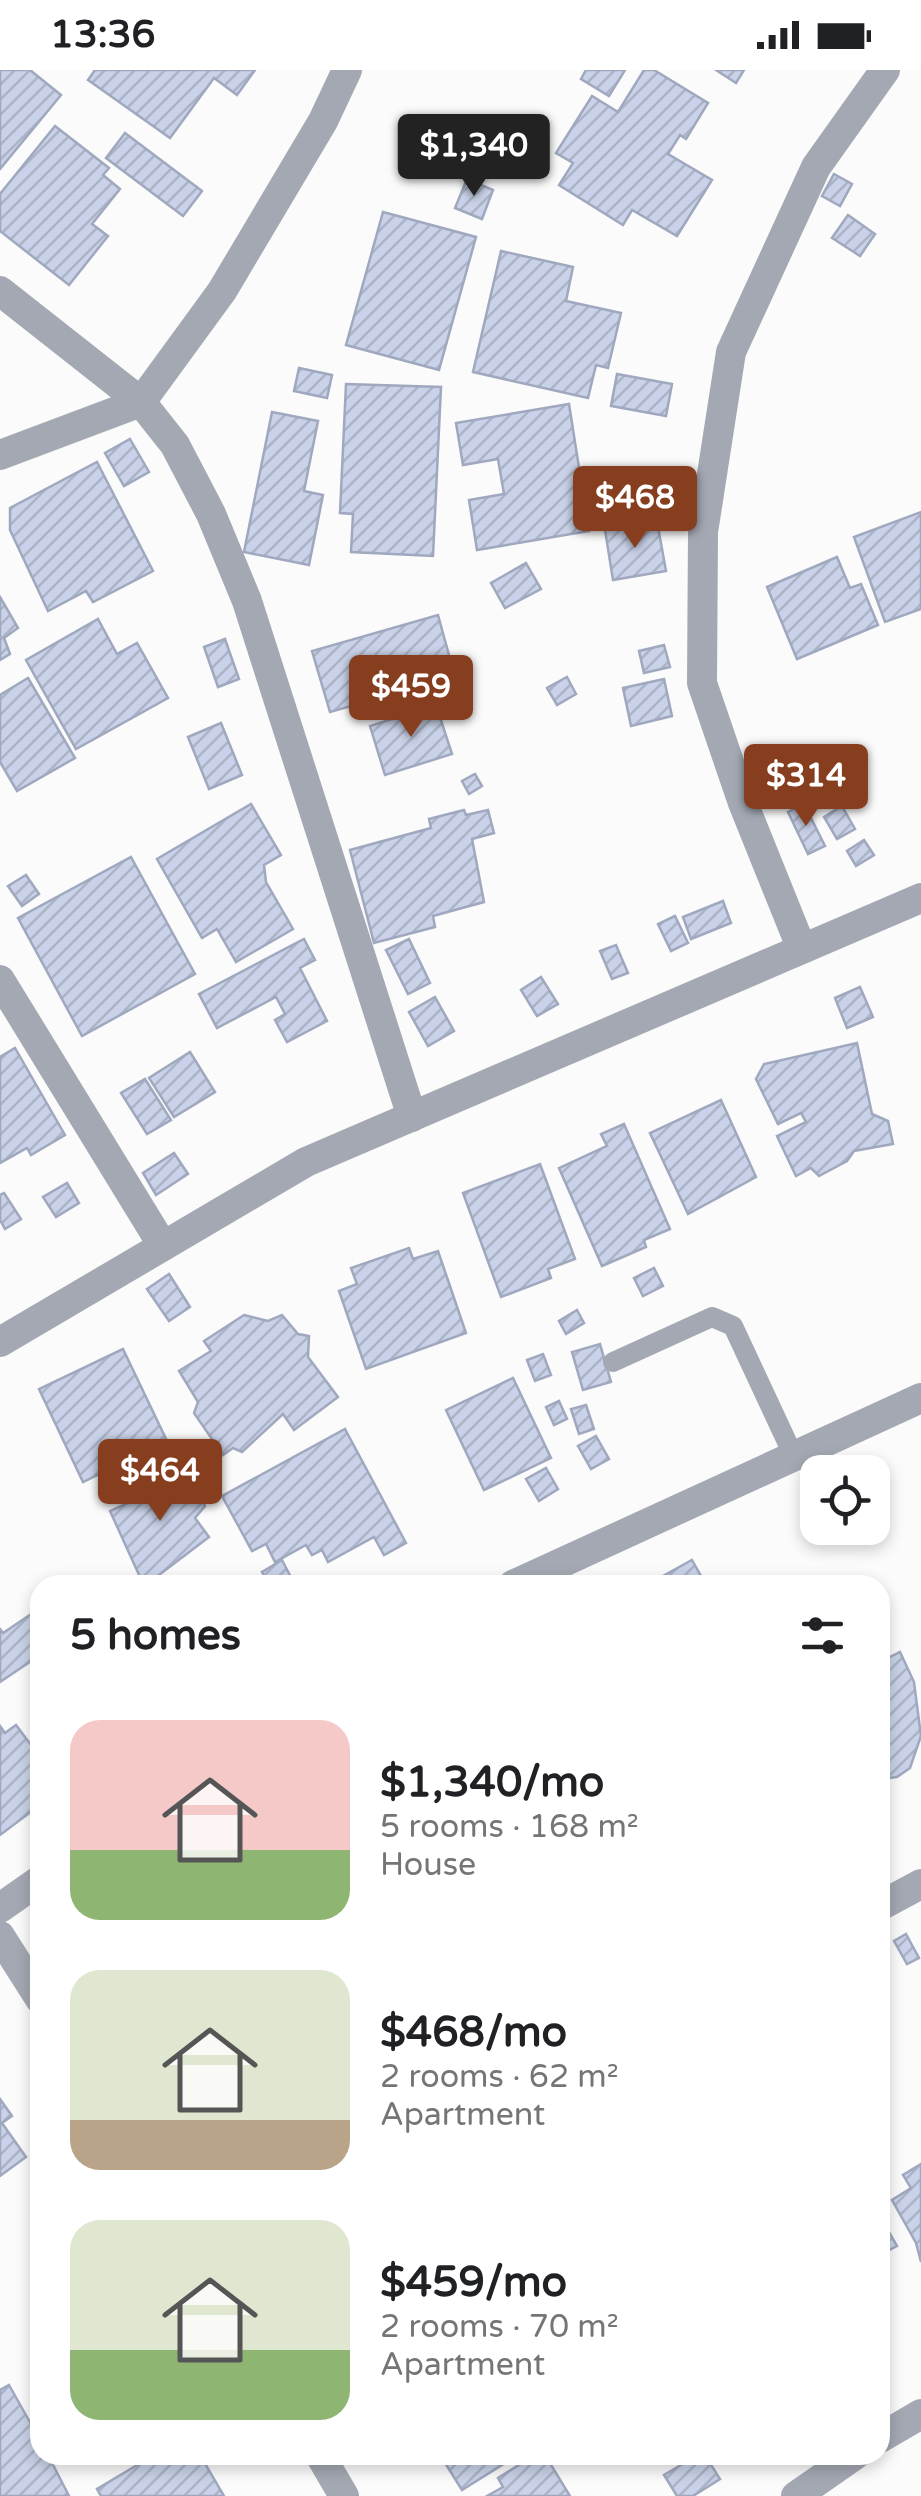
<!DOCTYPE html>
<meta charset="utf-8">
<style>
body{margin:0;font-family:"Varela Round",sans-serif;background:#f2f2f2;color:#202124;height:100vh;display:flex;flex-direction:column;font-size:38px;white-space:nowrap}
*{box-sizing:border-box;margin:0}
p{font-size:32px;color:#757577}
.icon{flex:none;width:55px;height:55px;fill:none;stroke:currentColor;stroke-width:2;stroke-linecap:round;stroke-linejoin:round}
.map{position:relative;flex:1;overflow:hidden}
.panel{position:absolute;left:30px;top:1505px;width:860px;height:890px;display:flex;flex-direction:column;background:#fff;border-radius:30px;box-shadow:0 5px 15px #0003}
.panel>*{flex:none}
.fabs{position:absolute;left:800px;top:1385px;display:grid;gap:20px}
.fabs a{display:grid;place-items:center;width:90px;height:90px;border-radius:20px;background:#fff;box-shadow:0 5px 15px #0003;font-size:50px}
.price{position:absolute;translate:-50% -85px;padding:0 22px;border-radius:10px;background:#863e1f;color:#fff;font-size:32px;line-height:65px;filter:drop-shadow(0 2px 5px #0008)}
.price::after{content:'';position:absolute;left:50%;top:60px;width:30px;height:22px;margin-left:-15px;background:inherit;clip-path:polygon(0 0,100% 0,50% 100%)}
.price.current{background:#222;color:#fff}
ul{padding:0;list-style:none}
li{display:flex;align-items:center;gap:30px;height:250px;padding:0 40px}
li span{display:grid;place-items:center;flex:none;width:280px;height:200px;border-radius:30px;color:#555}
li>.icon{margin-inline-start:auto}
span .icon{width:120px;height:120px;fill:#fffc;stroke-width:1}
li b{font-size:42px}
h2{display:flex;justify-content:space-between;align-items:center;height:120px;padding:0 40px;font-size:42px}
.status{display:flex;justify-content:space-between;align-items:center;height:70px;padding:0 50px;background:#fff;direction:ltr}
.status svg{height:28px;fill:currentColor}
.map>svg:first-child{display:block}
</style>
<div class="status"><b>13:36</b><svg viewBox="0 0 49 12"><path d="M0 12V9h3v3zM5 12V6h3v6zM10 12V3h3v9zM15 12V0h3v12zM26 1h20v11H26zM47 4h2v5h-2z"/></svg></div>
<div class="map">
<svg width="921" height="2426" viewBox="0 0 921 2426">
<defs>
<pattern id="building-hatch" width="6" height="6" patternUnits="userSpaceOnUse" patternTransform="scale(2.5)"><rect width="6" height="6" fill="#c9d2e8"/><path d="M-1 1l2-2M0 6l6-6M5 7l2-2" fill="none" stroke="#abb3c6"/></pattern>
</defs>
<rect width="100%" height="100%" fill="#fbfbfb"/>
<g fill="url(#building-hatch)" stroke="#9fa8be" stroke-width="2.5">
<polygon points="0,0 30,0 61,25 0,99"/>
<polygon points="95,0 255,0 237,25 214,8 170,68 88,10"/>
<polygon points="586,0 625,0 609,26 581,9"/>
<polygon points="644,0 654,0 708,33 686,69 680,65 668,84 712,110 677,166 632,140 623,155 559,115 573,93 556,83 592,26 618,42"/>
<polygon points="716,0 744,0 736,13"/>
<polygon points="55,56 109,98 103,105 120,119 92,154 108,166 69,215 0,161 0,124"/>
<polygon points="125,63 202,121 183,146 106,88"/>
<polygon points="834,104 852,114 840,136 822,126"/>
<polygon points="467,109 493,120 482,149 455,138"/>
<polygon points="383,142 476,167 439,300 346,275"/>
<polygon points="848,145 875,164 860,186 832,168"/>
<polygon points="501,181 573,197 566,231 621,243 608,298 596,295 588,328 473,302"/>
<polygon points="299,298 332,305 327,328 294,321"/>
<polygon points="617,304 672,314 666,346 611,336"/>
<polygon points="346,314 441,317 433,486 351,482 353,444 340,443"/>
<polygon points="569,334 589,461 477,480 469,430 504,424 498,389 463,395 456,353"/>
<polygon points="272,342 318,351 304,421 323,425 309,495 244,482"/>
<polygon points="130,369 149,402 124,416 105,383"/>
<polygon points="97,392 153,501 93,532 86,521 48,541 10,460 10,438"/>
<polygon points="921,442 921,539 885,552 854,467"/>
<polygon points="657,451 666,501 613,510 605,460"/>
<polygon points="837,487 850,518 861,514 878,555 797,589 767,517"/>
<polygon points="526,493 541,519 505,538 491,513"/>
<polygon points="0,527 18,558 4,568 10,584 0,590"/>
<polygon points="438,545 455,607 330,642 312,581"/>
<polygon points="98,549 117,584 137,573 168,628 76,679 26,590"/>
<polygon points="225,569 239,609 218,617 204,577"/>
<polygon points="664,575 670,597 644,603 639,581"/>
<polygon points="567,607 576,624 557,635 547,618"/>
<polygon points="28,608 75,688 17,721 0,692 0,625"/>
<polygon points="664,609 672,646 631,656 623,618"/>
<polygon points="436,635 452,684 385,705 370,656"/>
<polygon points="221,653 242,705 209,719 188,667"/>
<polygon points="475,704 482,716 469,724 462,711"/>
<polygon points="251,734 281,785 264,795 266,812 293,859 236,892 217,859 202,868 157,789"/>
<polygon points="804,734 825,776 808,784 788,742"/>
<polygon points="842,736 855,759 837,769 824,747"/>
<polygon points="464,740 466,745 488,740 494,763 472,769 484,832 433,846 435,857 374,873 350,780 431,758 429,749"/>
<polygon points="864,770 874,785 856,796 847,781"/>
<polygon points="131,787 195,904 82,966 18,848"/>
<polygon points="26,805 39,824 22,836 8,816"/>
<polygon points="723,831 731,853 691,869 683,847"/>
<polygon points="675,846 688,873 671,881 658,854"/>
<polygon points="304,869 315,890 300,898 327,951 287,972 275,950 285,944 276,927 217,958 199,924"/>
<polygon points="409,869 430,913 408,924 386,880"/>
<polygon points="616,875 628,903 612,909 600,881"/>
<polygon points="541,907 558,934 537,946 521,920"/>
<polygon points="860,917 873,947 847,958 835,928"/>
<polygon points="435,927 454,961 428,976 409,942"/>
<polygon points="857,973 872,1044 888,1051 893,1074 854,1081 847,1091 819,1106 811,1098 796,1106 777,1066 806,1052 801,1043 778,1054 756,1009 764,994"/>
<polygon points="15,978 65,1065 31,1085 27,1078 0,1093 0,987"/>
<polygon points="190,982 215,1022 174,1047 149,1008"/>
<polygon points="145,1009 171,1050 147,1064 121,1023"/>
<polygon points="721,1030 756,1107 688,1144 650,1063"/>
<polygon points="624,1054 670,1159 644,1170 646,1177 602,1196 559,1098 607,1076 601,1064"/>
<polygon points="174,1083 188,1104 156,1125 143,1103"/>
<polygon points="540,1094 575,1189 548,1199 551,1208 501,1227 463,1123"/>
<polygon points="67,1113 79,1133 56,1147 43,1127"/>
<polygon points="4,1123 21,1149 5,1159 0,1150 0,1125"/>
<polygon points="409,1178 413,1189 438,1181 466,1263 366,1299 339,1221 357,1214 351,1198"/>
<polygon points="654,1198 663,1216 643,1226 634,1208"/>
<polygon points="169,1204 190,1237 169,1251 147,1219"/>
<polygon points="577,1240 584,1253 566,1264 559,1251"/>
<polygon points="244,1245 268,1251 282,1245 298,1264 309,1266 308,1287 338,1327 294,1360 283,1344 242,1382 233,1378 223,1385 194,1343 198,1332 179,1301 211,1281 204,1271"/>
<polygon points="600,1274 611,1312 583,1320 572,1282"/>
<polygon points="123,1279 167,1371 83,1412 39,1319"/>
<polygon points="543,1284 551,1305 535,1311 527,1290"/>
<polygon points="513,1308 551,1388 484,1420 446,1340"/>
<polygon points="559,1331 567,1349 554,1355 546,1337"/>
<polygon points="586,1335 594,1359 579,1364 571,1339"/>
<polygon points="345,1359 406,1473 384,1485 374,1467 328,1492 322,1480 312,1485 306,1475 275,1492 266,1474 252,1481 222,1426"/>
<polygon points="596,1366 609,1389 591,1399 578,1376"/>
<polygon points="546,1398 558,1419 539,1431 526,1409"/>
<polygon points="165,1401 173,1419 193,1410 205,1436 195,1448 209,1467 155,1508 140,1507 110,1441 132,1431 127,1418"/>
<polygon points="282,1490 295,1515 269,1515 262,1502"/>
<polygon points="692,1490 706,1515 656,1515 654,1511"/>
<polygon points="40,1538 40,1585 0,1612 0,1559 3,1563"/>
<polygon points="900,1582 914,1612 921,1666 910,1698 897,1707 880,1709 880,1592"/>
<polygon points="16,1655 40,1687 40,1735 0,1765 0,1656 5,1663"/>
<polygon points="906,1864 919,1888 907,1894 894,1871"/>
<polygon points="0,2029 12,2046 2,2053 26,2087 0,2106"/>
<polygon points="921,2094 921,2192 916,2173 892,2130 911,2118 903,2105"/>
<polygon points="880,2146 897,2176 880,2185"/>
<polygon points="9,2315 40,2370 40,2385 48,2385 69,2426 0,2426 0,2320"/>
<polygon points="154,2385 200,2385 224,2426 101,2426 97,2419"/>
<polygon points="440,2385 518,2385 462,2420"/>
<polygon points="535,2385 545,2385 570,2426 487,2426 503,2417 498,2408"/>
<polygon points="698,2385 705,2385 720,2409 693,2426 677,2426 664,2405"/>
</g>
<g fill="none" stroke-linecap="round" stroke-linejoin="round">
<polyline stroke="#a4a8b2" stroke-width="20" points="613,1292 712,1247 733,1256 795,1389"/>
<g stroke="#a4a8b2" stroke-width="30">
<polyline points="0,221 141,332 175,375 211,444 247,531 412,1047"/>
<polyline points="0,385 141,332 222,221 323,51 347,0"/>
<polyline points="801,877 743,733 702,613 703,462 731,282 816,97 885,0"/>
<polyline points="0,910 163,1176"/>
<polyline points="0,1272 306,1092 921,828"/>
<polyline points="513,1515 921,1328"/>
<polyline points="880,1836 921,1814"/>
<polyline points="0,1838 40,1810"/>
<polyline points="0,1866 40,1929"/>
<polyline points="880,2368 921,2344"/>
<polyline points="320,2385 344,2426"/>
<polyline points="796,2426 855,2385"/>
</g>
</g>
</svg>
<div class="fabs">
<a><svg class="icon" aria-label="locate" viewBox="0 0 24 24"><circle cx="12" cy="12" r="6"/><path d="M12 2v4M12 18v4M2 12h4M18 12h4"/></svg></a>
</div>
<b class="price current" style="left:474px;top:129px">$1,340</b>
<b class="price" style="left:635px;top:481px">$468</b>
<b class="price" style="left:411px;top:670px">$459</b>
<b class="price" style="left:806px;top:759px">$314</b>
<b class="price" style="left:160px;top:1454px">$464</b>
<section class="panel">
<h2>5 homes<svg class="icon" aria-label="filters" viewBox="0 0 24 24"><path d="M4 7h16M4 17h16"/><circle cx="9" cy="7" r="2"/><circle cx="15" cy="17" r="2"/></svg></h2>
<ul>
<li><span style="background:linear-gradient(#f6c9c9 65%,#8fb573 0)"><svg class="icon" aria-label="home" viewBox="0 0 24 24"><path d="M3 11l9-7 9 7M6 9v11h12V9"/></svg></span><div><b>$1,340/mo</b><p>5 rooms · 168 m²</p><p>House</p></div></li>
<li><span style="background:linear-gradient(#dfe7d0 75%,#b9a48a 0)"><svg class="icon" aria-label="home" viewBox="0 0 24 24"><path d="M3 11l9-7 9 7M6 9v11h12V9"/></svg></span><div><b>$468/mo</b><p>2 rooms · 62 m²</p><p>Apartment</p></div></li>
<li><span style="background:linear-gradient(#dfe7d0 65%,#8fb573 0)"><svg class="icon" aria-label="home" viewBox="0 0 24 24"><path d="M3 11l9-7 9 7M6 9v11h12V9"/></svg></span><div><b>$459/mo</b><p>2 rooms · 70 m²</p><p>Apartment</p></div></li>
</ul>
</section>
</div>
